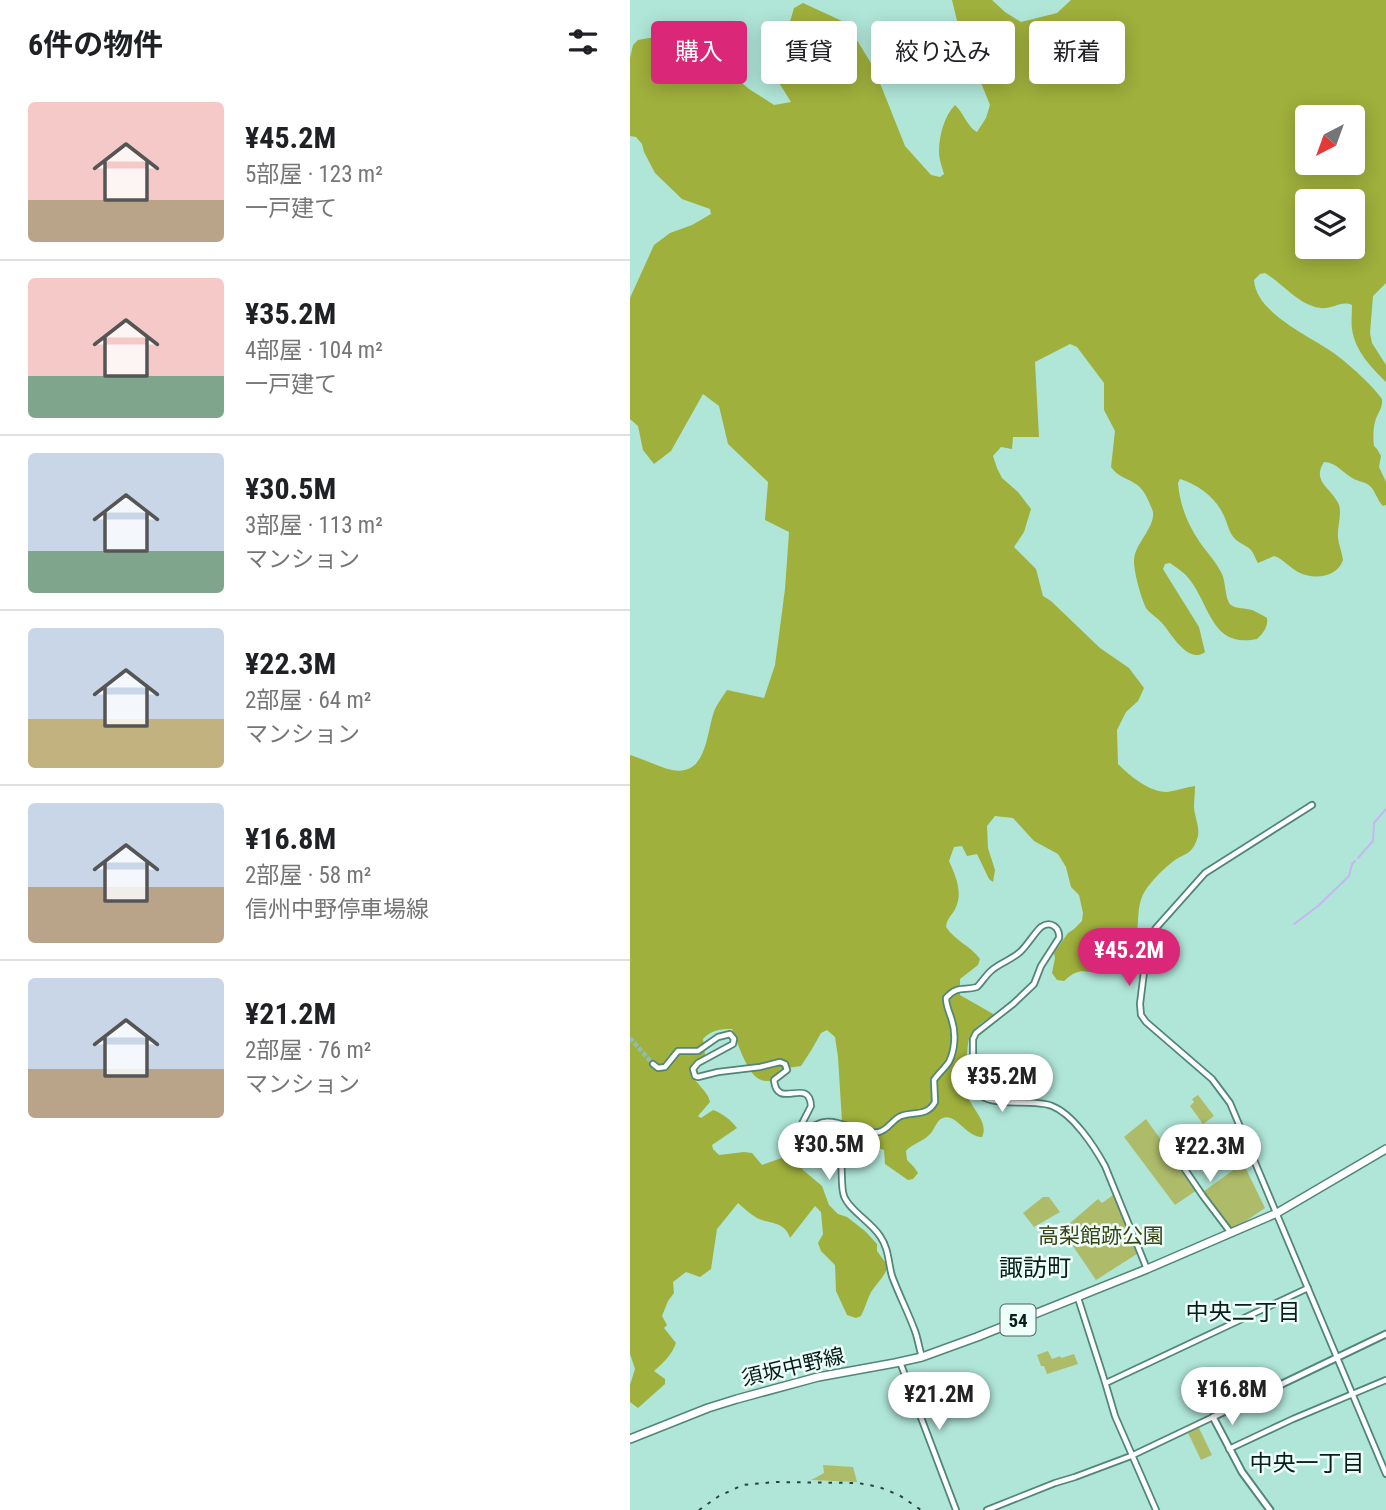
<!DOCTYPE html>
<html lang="ja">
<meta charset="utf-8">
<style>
body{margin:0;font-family:"Roboto Condensed","Noto Sans JP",sans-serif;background:#f2f2f2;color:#202124;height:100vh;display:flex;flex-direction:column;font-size:26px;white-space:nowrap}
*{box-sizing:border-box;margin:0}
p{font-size:23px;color:#757577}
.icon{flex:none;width:38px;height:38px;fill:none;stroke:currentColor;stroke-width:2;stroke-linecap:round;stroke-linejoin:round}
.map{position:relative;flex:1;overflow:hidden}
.side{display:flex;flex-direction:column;background:#fff;width:630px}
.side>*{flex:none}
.hud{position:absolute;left:21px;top:21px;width:630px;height:63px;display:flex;gap:14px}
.needle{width:46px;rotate:221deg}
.buttons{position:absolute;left:665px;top:105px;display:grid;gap:14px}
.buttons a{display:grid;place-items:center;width:70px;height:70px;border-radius:7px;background:#fff;box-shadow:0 4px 18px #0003;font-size:35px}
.price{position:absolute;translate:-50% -60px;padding:0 16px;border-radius:24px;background:#fff;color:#222;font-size:23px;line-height:46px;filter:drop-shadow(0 2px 4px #0008)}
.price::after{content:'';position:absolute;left:50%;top:42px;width:21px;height:16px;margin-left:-10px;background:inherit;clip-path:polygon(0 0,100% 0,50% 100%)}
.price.on{background:#db2777;color:#fff}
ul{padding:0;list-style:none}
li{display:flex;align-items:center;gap:21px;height:175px;padding:0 28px}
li+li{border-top:2px solid #e0e0e0}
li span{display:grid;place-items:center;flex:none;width:196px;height:140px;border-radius:7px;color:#555}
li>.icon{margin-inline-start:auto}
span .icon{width:84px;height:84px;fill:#fffc;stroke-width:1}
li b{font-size:30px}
h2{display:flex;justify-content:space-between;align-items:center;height:84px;padding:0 28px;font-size:30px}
.chip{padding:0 24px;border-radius:7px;background:#fff;box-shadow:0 4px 18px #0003;font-size:24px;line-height:63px}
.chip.on{background:#db2777;color:#fff}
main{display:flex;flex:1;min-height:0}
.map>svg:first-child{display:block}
</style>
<main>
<section class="side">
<h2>6件の物件<svg class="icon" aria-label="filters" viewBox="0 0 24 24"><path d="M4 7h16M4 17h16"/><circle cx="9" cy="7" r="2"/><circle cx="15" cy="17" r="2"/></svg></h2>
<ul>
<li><span style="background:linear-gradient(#f6c9c9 70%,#b9a48a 0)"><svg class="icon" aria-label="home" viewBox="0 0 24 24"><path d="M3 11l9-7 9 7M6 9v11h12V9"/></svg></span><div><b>¥45.2M</b><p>5部屋 · 123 m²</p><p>一戸建て</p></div></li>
<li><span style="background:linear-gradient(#f6c9c9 70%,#7fa58c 0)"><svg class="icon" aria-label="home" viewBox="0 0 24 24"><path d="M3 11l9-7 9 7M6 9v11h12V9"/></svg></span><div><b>¥35.2M</b><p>4部屋 · 104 m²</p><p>一戸建て</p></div></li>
<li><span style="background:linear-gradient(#c9d6e8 70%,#7fa58c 0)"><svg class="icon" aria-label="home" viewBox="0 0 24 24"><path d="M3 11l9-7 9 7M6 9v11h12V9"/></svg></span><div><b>¥30.5M</b><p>3部屋 · 113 m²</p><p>マンション</p></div></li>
<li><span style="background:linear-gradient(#c9d6e8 65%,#c2b280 0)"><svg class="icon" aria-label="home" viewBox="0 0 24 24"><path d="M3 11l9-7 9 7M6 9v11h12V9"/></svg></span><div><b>¥22.3M</b><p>2部屋 · 64 m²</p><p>マンション</p></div></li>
<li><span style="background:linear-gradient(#c9d6e8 60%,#b9a48a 0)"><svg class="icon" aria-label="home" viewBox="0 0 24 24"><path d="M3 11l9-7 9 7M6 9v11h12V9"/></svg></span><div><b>¥16.8M</b><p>2部屋 · 58 m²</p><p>信州中野停車場線</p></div></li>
<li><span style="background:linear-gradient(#c9d6e8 65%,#b9a48a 0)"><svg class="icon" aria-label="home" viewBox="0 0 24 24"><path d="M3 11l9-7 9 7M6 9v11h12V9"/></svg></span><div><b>¥21.2M</b><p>2部屋 · 76 m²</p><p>マンション</p></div></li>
</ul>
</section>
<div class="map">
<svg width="756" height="1510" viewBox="0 0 756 1510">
<rect width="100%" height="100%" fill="#b0e6d8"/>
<g fill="#aebc6a">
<polygon points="568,1095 584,1116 573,1124 560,1106 564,1102 562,1099"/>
<polygon points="516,1119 567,1190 545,1205 494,1137"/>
<polygon points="613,1163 635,1208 601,1231 573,1192"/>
<polygon points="486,1193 510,1252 466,1280 432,1230 468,1199 472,1203"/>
<polygon points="413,1197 419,1197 430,1212 404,1227 393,1213"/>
<polygon points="418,1351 422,1359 430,1356 431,1358 444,1354 448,1364 417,1374 414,1366 411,1366 407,1355"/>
<polygon points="604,1368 620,1395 600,1404 596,1397 602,1394 591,1376"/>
<polygon points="569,1428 582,1455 571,1460 558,1433"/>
<polygon points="193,1465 223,1467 227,1482 181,1480 194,1473"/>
</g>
<path fill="#9fb03c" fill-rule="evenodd" d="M322 0H362L375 12 391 22 427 13 441 0H756V283L743 296 740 333 742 343 756 365V382C741 367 725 351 722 329 721 322 722 313 722 305 710 299 701 312 685 307 665 301 652 283 635 273L630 274 624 280C626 314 682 337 705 354 720 365 742 385 752 399 753 409 747 413 745 422 743 430 743 438 744 446L747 449 751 456 749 467 756 482V505L753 506C747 500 746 492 740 486 736 482 730 482 724 479 714 474 706 462 694 462 681 482 702 488 709 505 712 515 707 527 708 538 709 545 712 553 713 560 707 578 683 580 668 572 659 567 653 559 644 556L628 563C625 558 624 553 620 549 614 544 606 542 602 535 598 529 597 521 593 514 586 498 567 484 550 479L548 483C550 507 559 528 574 548 581 557 587 564 592 574 596 583 595 600 601 605 606 609 616 608 622 610 627 612 632 615 637 618 638 627 634 632 627 639 582 648 581 608 560 580 555 573 547 568 540 563L535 564 533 569 536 574 569 627 575 652C558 665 541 633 532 623 527 617 520 614 516 608 511 597 504 573 504 561 504 544 525 528 523 512 522 508 520 505 519 502 509 476 492 483 481 467L485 431 474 410V383L447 347 440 344 405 362 409 437H383L382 449 371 447 363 456 367 468 372 478 388 492 401 509 394 532 384 547 406 569 413 596 421 601 470 648 499 668 514 688 508 701 496 712 487 730 488 764C500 776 519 792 537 792 546 791 556 787 565 786 565 793 564 801 564 808 565 818 571 830 567 839 562 854 556 853 545 860 534 868 522 880 515 891 502 911 515 940 496 955 490 961 481 967 474 970 455 977 454 963 434 981L427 980 422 973 425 958 424 953 438 933 444 929 452 921 453 913 449 895 441 887 436 867 428 854 404 841 383 818 365 816 357 826 358 848 365 870 363 882 359 879 347 854 337 856 332 846 324 847 319 861C325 874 333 892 326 907 323 915 317 917 316 927 325 941 341 946 350 959L348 965 330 979V995L365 1015C356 1019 345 1027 340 1036 336 1044 335 1088 338 1097 343 1110 359 1123 352 1137 337 1138 326 1113 313 1118 306 1120 305 1130 299 1135 292 1142 282 1144 276 1151L277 1160 284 1167 288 1173 283 1179 278 1180 255 1164 254 1150 239 1145 220 1134 212 1122 208 1057 205 1037 197 1030 191 1033 182 1049 171 1066 151 1069 140 1081C137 1081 132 1081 129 1079 117 1073 107 1041 102 1029 90 1029 81 1030 73 1039L75 1055 61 1068C61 1082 77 1088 80 1102L68 1116 71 1118 83 1110C92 1113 101 1120 107 1128L82 1145 83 1149 89 1155 114 1152 122 1153 132 1165 157 1156 161 1153 164 1154 173 1170 192 1186 199 1205 208 1214 217 1217 235 1231 247 1244V1251L258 1266C255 1276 247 1283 241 1292 237 1300 235 1308 231 1316L226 1318 217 1315 206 1291 205 1265 191 1251 188 1243 193 1234 191 1212 185 1206 160 1238C155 1221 139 1224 127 1218 120 1214 114 1208 108 1203L87 1229 81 1269 70 1277 56 1272 43 1282 44 1293 38 1301 32 1316 37 1325 34 1328 46 1343C42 1355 33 1363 24 1371L35 1379V1384L8 1408 0 1402V1385L5 1369 0 1354V755C14 759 28 767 42 770 78 777 76 731 85 709 88 703 93 696 97 690L134 698 145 665 155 589 159 532 135 520 138 482 98 444 89 406 73 394 41 451 24 464 13 450 8 426 0 419V298L24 245 40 233 62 225 81 214 80 209 52 199 25 173 14 152 12 144 6 137 0 136V58L3 45 8 40 36 35 87 53 100 73 119 89 144 105 161 102 146 78 143 61 155 39 164 8 173 3 212 21 225 37 244 68 275 146 301 175 310 177 314 174C312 167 309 159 309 152 309 136 314 116 325 105 334 113 337 127 347 132L356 118 360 105 352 85 338 66ZM677 117H723V163H677ZM677 201H723V247H677Z"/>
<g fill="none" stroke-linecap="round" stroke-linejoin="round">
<g stroke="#c6b6f1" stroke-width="2">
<polyline points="728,858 743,841 744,823 756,809"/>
<polyline points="664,924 688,906 719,876 722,864 725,861"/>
</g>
<polyline stroke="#8ebeb2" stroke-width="4.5" stroke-dasharray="4.5 2" stroke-linecap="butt" points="0,1038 23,1064"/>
<g stroke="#518578" stroke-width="8">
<g id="tertiary">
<polyline points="682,805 575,873 526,928 518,939 510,1004 511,1015 516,1022 582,1079 600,1103 756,1474"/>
<path d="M23 1064 28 1068 35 1067 48 1051H68L88 1037 100 1034 104 1039 103 1044 68 1063 63 1069 65 1076 68 1077 88 1072 130 1067 150 1062 155 1064 157 1070 144 1080C147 1111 179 1076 181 1106L160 1147V1149L164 1152C178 1148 187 1136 204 1146 216 1154 209 1183 214 1196 219 1210 241 1222 250 1236 259 1249 258 1262 262 1276 269 1295 278 1312 285 1331 288 1339 289 1348 292 1357"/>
<path d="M163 1142C173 1136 183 1123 195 1122 213 1120 230 1135 249 1132 258 1130 263 1119 271 1116 284 1111 297 1117 305 1102L304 1080C308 1074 315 1068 319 1062 325 1050 326 1033 322 1021 320 1013 316 1007 316 998 327 985 334 991 347 987 352 982 356 975 362 970 370 963 381 960 390 952 397 946 405 932 411 927 421 920 430 928 429 938L411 966 404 984 383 1004 346 1033 343 1039V1085C352 1112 400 1097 422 1106 443 1114 464 1146 475 1166L517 1269"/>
<polyline points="541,1149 573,1196 601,1233"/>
<polyline points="448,1298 475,1382 485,1416 526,1510"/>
<polyline points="270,1362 326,1510"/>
<polyline points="476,1383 678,1288"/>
<polyline points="599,1449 663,1419 756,1380"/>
<polyline points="357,1510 425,1483 445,1477 501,1456 583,1417"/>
</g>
</g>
<g stroke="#518578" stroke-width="9">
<polyline id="secondary" points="640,1510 612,1472 583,1417 756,1334"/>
</g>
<g stroke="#518578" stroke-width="10">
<polyline id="primary" points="0,1439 78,1408 107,1399 188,1377 265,1363 292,1357 347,1337 517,1269 647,1213 756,1149"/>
</g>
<use href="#tertiary" stroke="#fff" stroke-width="4.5"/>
<use href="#secondary" stroke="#fff" stroke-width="5"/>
<use href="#primary" stroke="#fff" stroke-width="7"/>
<polyline stroke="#27433c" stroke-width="2" stroke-dasharray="3.5 7" stroke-linecap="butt" points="69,1510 89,1496 113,1485 145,1482 228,1483 249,1487 269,1495 291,1510"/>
</g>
<g text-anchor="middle" stroke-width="5" stroke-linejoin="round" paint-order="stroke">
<rect fill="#eefef9" stroke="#4d615c" stroke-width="2" x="370.5" y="1304.5" width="35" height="31" rx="5"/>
<g font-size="19" font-weight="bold" fill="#081e19">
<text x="388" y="1327">54</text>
</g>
<g font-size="21" fill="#3b4213" stroke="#eefef9">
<text x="471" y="1243">高梨館跡公園</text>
</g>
<g font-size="21" fill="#081e19" stroke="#eefef9">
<text transform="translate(163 1367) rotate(-13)" y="7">須坂中野線</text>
</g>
<g font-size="23" fill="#081e19" stroke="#eefef9">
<text x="613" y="1320">中央二丁目</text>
<text x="677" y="1471">中央一丁目</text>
</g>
<g font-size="24" fill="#081e19" stroke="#eefef9">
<text x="405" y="1276">諏訪町</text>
</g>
</g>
</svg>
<div class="buttons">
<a><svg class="needle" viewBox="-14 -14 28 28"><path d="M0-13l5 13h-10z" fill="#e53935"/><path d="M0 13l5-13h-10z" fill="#757577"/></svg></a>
<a><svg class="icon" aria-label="layers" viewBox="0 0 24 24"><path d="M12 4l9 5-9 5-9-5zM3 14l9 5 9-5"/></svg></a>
</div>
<b class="price on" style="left:499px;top:988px">¥45.2M</b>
<b class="price" style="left:372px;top:1114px">¥35.2M</b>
<b class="price" style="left:199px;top:1182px">¥30.5M</b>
<b class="price" style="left:580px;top:1184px">¥22.3M</b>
<b class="price" style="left:602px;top:1427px">¥16.8M</b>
<b class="price" style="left:309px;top:1432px">¥21.2M</b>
<div class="hud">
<a class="chip on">購入</a>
<a class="chip">賃貸</a>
<a class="chip">絞り込み</a>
<a class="chip">新着</a>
</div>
</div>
</main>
